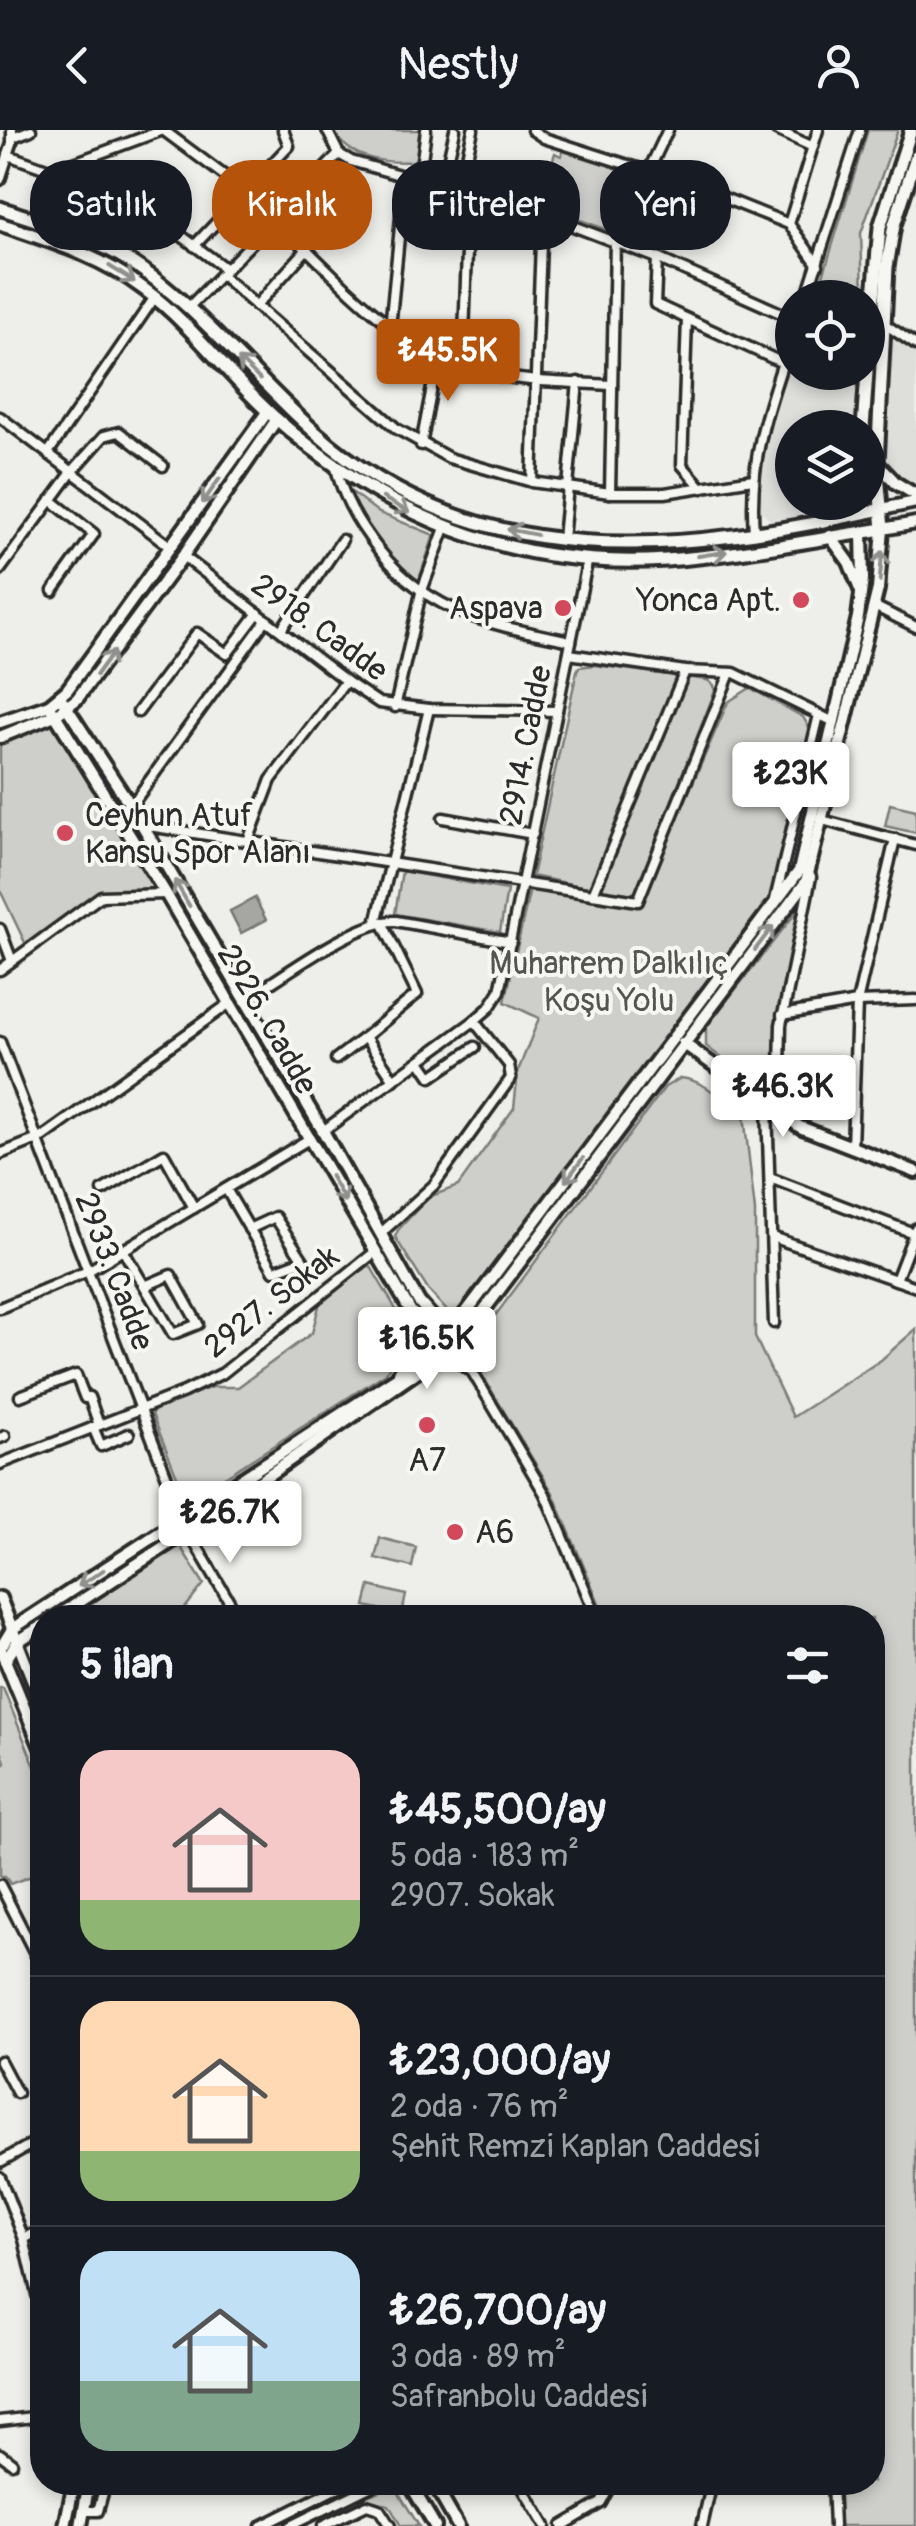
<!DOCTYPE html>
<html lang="tr">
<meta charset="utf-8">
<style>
body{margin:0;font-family:Pangolin,sans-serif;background:#20242c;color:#f1f3f6;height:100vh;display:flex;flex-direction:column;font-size:38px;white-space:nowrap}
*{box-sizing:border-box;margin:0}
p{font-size:32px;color:#9ea1a6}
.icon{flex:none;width:55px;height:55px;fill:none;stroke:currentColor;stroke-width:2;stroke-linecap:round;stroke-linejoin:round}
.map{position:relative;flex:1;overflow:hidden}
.side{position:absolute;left:30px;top:1475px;width:855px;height:890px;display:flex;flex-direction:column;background:#171b24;border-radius:40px;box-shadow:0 5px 15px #0003}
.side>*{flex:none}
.top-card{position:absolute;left:30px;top:30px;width:858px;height:90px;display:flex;gap:20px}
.fabs{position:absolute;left:775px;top:150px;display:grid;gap:20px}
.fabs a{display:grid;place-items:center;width:110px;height:110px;border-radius:50%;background:#171b24;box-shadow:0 5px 15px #0003;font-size:50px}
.price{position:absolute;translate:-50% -85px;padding:0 22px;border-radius:10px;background:#fff;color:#222;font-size:32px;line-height:65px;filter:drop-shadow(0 2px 5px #0008)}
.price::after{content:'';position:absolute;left:50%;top:60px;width:30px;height:22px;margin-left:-15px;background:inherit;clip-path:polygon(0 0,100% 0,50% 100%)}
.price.current{background:#b45309;color:#fff}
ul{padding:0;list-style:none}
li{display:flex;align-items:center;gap:30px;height:250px;padding:0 50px}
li+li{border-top:2px solid #363941}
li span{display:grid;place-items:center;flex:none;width:280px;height:200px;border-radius:30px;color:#555}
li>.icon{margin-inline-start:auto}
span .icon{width:120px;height:120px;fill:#fffc;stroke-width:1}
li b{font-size:42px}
h2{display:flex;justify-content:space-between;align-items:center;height:120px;padding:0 50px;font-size:42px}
.tag{padding:0 35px;border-radius:40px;background:#171b24;box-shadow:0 5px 15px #0003;font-size:35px;line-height:90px}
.tag.current{background:#b45309;color:#fff}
header{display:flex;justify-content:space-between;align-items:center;height:130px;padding:0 50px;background:#171b24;font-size:45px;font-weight:600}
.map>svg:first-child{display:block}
</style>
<header><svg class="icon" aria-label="back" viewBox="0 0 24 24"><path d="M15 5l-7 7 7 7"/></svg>Nestly<svg class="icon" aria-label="person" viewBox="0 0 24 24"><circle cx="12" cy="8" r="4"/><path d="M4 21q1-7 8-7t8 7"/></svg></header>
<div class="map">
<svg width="916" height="2396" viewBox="0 0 916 2396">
<rect width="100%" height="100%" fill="#eeeeea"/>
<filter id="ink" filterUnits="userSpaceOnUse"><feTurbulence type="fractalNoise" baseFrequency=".01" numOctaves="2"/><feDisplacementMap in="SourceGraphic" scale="20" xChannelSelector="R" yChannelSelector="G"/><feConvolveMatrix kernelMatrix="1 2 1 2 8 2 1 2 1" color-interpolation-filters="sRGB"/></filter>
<g filter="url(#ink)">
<g fill="#dededb">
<polygon points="893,201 916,216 916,351 913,355 889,338 883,325"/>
<polygon points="792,228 792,242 859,243 855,297 792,298 792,372 838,373 826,383 774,395 759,378 760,345 770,293"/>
</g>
<g fill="#cececa" stroke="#7c7c7a" stroke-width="2.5">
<path d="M334 0H420L418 31C388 34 347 30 334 0Z"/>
<polygon points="868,0 898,0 861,103 863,162 852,162 823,146"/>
<polygon points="563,20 635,41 608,100 538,75 555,23 561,26"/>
<path d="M353 363 379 383 434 405 417 456C389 429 369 398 348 366Z"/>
<polygon points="595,535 707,550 714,555 715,561 636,761 629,766 532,746 577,541 579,537"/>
<polygon points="750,558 803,587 811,601 769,773 667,905 636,954 469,1170 457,1181 448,1182 428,1160 395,1107 398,1100 429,1067 458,1056 514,978 518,941 539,888 505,872 529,763 534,758 640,775 728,572"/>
<polygon points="57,584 166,764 107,765 28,819 0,760 0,607"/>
<polygon points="890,674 916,680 916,703 885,696"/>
<polygon points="402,741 507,760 500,802 395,784"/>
<polygon points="806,770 778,893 777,953 762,959 706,916 706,897"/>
<path d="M681 948C707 951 722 971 744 985L755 1081V1207L793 1287 881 1230 916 1199V2396H840L837 2353 872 2352V1488L605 1487 553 1363 472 1228V1217L665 957Z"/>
<path d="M370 1135C395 1182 417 1192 386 1243L192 1368 184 1364 152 1284 157 1277 212 1257H238L312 1203 320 1172Z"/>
<polygon points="380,1408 416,1417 412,1437 375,1428"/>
<polygon points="180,1416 204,1454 178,1487 70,1487"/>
<polygon points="370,1456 406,1465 402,1484 365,1476"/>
<polygon points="0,1558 3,1558 42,1654 42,1749 39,1743 10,1754 5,1746 0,1746 0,1639 5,1632 0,1618"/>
<polygon points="395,2356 395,2357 419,2396 401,2396 389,2375 360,2368"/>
</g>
<polygon fill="#a6a6a3" stroke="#757573" stroke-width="2.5" points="255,768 266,790 241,803 230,781"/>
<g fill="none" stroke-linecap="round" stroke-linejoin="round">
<g stroke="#2b2b2b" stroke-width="15">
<g id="street">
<polyline points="163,0 245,61"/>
<polyline points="327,0 339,24 351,31 565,93 657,128 792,188"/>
<polyline points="532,0 544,8 647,41"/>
<polyline points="776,0 813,17"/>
<polyline points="13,7 31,0"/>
<polyline points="8,25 99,58 179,104 226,139"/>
<polyline points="421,37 426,0"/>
<polyline points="55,40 163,0"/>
<polyline points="445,44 462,49 473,0"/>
<polyline points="0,50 12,13 12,0"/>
<polyline points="689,54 789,94 818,135"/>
<path d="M275 89C339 148 395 219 482 242 524 253 570 252 612 255"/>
<polyline points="789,94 818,0"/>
<polyline points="194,116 289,16 283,0"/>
<polyline points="657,128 655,174 783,233"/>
<polyline points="221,145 397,299 449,328 532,352 610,363 665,363 753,349"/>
<polyline points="811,154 849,168"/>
<polyline points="806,168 860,0"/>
<polyline points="256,176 307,119"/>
<polyline points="188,178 339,24"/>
<polyline points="687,189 682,335 702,358"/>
<polyline points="883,193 916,215"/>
<polyline points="390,198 405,46 417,36 445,44 455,0"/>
<polyline points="463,236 469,64"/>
<polyline points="0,287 171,417"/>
<polyline points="421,315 438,226"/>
<polyline points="48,323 155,167"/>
<path d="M336 338C342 364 354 386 370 408 422 483 487 494 571 511"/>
<polyline points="532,352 542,86"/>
<polyline points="610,363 615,111 668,0"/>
<polyline points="51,370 94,404 53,461"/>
<path d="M754 402C748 330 769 273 792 206"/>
<polyline points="563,409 578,252"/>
<polyline points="183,426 346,551 379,573 429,579 557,581"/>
<polyline points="0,440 72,342 104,306 119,302 163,336"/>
<polyline points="874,476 916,497"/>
<polyline points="281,500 342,410"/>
<polyline points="569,524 685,541 734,543 834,592"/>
<polyline points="395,577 421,463 445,398"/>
<polyline points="138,582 197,503 227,524 258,483"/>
<polyline points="131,676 266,490"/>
<polyline points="443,688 533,704"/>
<polyline points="822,690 916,715"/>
<polyline points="142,695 638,771 730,543"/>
<polyline points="248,711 271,650 346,551"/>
<polyline points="593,764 685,541"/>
<polyline points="775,770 819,585"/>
<polyline points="382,792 417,864 365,907 394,950"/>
<polyline points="376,793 429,579"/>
<polyline points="0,799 12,831"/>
<polyline points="0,840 101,766 166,764"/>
<path d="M245 870C279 849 359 789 396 791L511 812"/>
<polyline points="782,885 857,872 916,870"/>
<polyline points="0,912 183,1389"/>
<polyline points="336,929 365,907"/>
<polyline points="420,931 431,947 475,917"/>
<polyline points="767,975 774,1193"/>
<polyline points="779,984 781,895 811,747"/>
<polyline points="323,1001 474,891 489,878 500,861 588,428"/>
<polyline points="852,1018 857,872 895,709"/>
<polyline points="0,1024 43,1007 230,873"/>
<polyline points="770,1048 916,1104"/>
<polyline points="226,1059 274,1141 303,1130 275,1087 249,1099"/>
<polyline points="103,1060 164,1024 194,1078"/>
<polyline points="381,1103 434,1055 511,948 509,935 474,891"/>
<polyline points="772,1107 916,1157"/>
<polyline points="123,1120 173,1204 198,1194 171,1145 145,1156"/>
<polyline points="896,1150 916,1098"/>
<polyline points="0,1178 88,1141 309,1009"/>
<polyline points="457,1216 545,1364 597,1488"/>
<polyline points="446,1224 471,1241"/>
<polyline points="20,1266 76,1245 85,1268 89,1267 99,1295"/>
<polyline points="93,1297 101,1316 129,1304"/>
<polyline points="0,1308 5,1306"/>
<polyline points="0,1334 184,1262 223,1243 375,1122"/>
<polyline points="188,1401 239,1488"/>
<polyline points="0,1755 42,1837"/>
<polyline points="0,1931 17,1963"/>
<polyline points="0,2032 42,2008"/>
<polyline points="0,2047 24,2109 42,2186"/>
<polyline points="24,2109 42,2099"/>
<polyline points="0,2291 42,2286"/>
<polyline points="0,2324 12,2333"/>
<polyline points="519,2352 545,2396"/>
<polyline points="832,2352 834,2396"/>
<polyline points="84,2381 98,2381 106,2352"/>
<polyline points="261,2396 349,2352"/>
<polyline points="290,2396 380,2352"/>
<polyline points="323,2396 367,2375 379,2379 390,2396"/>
<polyline points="562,2396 601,2373 612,2352"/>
<polyline points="702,2396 712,2352"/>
</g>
</g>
<g stroke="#2b2b2b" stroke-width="18">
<g id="secondary">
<polyline points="877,333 896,353 916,365"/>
<polyline points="882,379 916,372"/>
<polyline points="830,406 849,432 861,462"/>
<polyline points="60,567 131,676 323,1001 419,1172 450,1207"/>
<polyline points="49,575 166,764 410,1180 442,1220"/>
<polyline points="0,592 49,575 67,560 268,281"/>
<polyline points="0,607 57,584 77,569 183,426 277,289"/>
<polyline points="683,913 800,997 916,1042"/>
<polyline points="399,1243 409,1222 414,1187"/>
<polyline points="0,1468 42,1574"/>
<polyline points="55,1488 188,1401 460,1212 806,752 878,459 883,399 916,393"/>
<polyline points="0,1518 42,1620"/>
<polyline points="0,1519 12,1499 416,1235 449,1205 799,741 858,487 863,449 862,402"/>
<polyline points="5,1531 17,1512 42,1496"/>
<polyline points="409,2352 435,2396"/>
<polyline points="433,2352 458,2396"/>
<polyline points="65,2396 74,2352"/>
<polyline points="81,2396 89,2352"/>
</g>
</g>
<g stroke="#2b2b2b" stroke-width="19">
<g id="primary">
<path d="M0 78C43 93 87 105 126 129 193 170 255 249 315 302 480 448 684 423 882 379"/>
<path d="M0 94C50 111 101 126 144 159 193 195 228 246 273 286 387 387 512 440 666 430 738 425 812 410 883 399L877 333 887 137 894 95 916 27"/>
<polyline points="868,235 880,97 911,0"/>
<polyline points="863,298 867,242"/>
</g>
</g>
<use href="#street" stroke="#f6f6f2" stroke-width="8"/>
<use href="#secondary" stroke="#f6f6f2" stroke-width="10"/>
<use href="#primary" stroke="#f6f6f2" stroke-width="11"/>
</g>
<defs><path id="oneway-shaft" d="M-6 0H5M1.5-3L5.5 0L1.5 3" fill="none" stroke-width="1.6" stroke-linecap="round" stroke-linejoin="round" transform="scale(2.5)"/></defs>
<g stroke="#90908e">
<use href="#oneway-shaft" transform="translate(122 144) rotate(32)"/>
<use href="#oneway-shaft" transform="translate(249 239) rotate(-136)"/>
<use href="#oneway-shaft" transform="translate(211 361) rotate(125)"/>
<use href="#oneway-shaft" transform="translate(396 375) rotate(29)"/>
<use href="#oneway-shaft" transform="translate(522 402) rotate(-169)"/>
<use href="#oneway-shaft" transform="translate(712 424) rotate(-9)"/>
<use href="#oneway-shaft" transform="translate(881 436) rotate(-85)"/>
<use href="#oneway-shaft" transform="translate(105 533) rotate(-54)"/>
<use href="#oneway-shaft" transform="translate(182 763) rotate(-120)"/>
<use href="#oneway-shaft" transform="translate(764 808) rotate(-53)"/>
<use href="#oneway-shaft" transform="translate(574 1040) rotate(127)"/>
<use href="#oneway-shaft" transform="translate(338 1059) rotate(60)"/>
<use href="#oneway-shaft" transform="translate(91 1448) rotate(147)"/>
</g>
</g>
<g fill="#d1495b" stroke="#f6f6f2" stroke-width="4">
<circle cx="801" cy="470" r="10"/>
<circle cx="563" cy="478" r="10"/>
<circle cx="65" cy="703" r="10"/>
<circle cx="427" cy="1295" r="10"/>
<circle cx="455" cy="1402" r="10"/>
</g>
<g text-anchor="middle" stroke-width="8" stroke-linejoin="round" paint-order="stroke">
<g font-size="32" fill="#2b2b2b" stroke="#f6f6f2" text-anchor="end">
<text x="781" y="481">Yonca Apt.</text>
<text x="543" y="489">Aspava</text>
<text x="85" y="696" text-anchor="start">Ceyhun Atuf<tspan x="85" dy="37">Kansu Spor Alanı</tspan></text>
<text x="427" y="1341" text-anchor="middle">A7</text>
<text x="475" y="1413" text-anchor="start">A6</text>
</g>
<g font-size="32" fill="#2b2b2b" stroke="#f6f6f2">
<text transform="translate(320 497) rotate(36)" y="11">2918. Cadde</text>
<text transform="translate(525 615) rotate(-79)" y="11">2914. Cadde</text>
<text transform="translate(268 889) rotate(60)" y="11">2926. Cadde</text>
<text transform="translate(115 1141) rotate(69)" y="11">2933. Cadde</text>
<text transform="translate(271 1171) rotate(-38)" y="11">2927. Sokak</text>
</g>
<g font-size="32" fill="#545453" stroke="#f6f6f2">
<text x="609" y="844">Muharrem Dalkılıç<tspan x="609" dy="37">Koşu Yolu</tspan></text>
</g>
</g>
</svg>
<div class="fabs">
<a><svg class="icon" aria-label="locate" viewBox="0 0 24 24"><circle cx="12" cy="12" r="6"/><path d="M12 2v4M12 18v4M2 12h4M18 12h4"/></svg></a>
<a><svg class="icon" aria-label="layers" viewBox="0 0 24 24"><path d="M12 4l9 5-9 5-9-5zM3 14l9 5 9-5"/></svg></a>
</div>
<b class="price current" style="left:448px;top:274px">₺45.5K</b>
<b class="price" style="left:791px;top:697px">₺23K</b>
<b class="price" style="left:783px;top:1010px">₺46.3K</b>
<b class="price" style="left:427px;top:1262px">₺16.5K</b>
<b class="price" style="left:230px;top:1436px">₺26.7K</b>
<div class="top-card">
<a class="tag">Satılık</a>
<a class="tag current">Kiralık</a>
<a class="tag">Filtreler</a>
<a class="tag">Yeni</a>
</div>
<section class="side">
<h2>5 ilan<svg class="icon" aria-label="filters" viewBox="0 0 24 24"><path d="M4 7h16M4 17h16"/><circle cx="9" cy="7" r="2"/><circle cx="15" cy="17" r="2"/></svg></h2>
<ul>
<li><span style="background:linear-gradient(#f6c9c9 75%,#8fb573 0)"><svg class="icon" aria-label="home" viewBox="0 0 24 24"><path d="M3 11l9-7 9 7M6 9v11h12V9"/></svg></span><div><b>₺45,500/ay</b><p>5 oda · 183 m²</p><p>2907. Sokak</p></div></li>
<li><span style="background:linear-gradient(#ffd9b3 75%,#8fb573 0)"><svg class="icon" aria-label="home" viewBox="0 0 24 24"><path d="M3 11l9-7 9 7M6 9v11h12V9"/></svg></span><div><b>₺23,000/ay</b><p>2 oda · 76 m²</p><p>Şehit Remzi Kaplan Caddesi</p></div></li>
<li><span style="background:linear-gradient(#bfe0f5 65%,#7fa58c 0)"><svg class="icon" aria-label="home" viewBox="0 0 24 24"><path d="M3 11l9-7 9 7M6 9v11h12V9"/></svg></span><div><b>₺26,700/ay</b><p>3 oda · 89 m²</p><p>Safranbolu Caddesi</p></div></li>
</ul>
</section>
</div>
